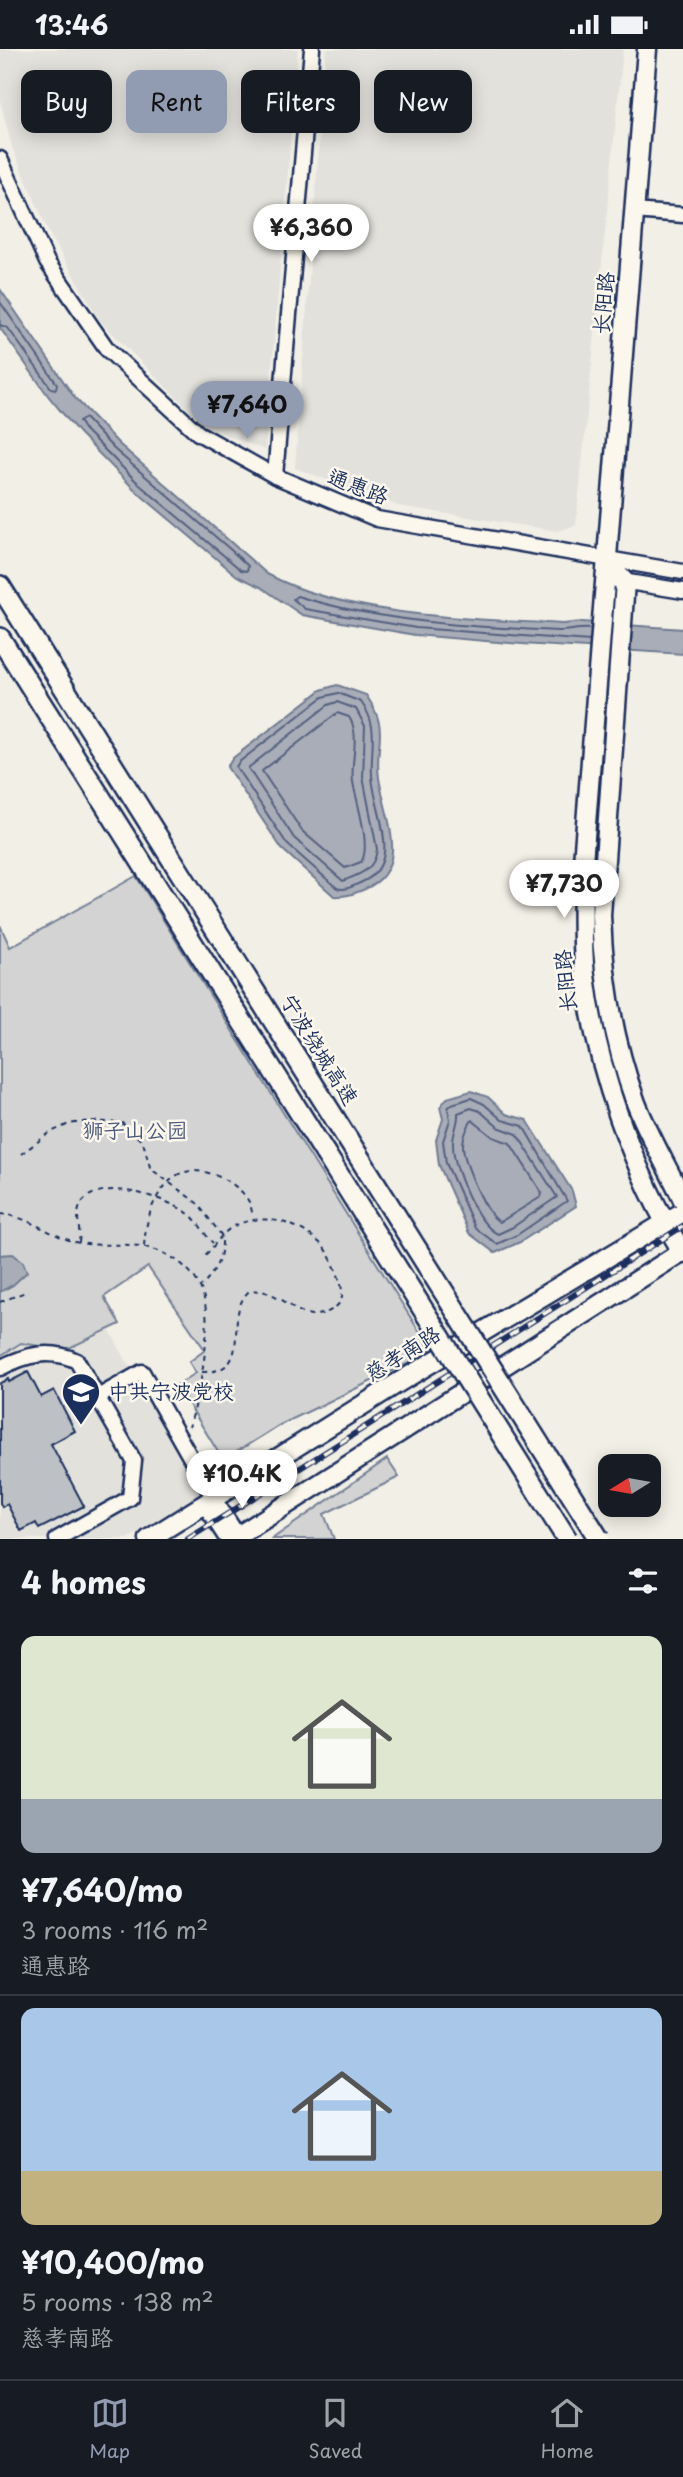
<!DOCTYPE html>
<meta charset="utf-8">
<style>
body{margin:0;font-family:"Playpen Sans","LXGW WenKai TC",sans-serif;background:#20242c;color:#f1f3f6;height:100vh;display:flex;flex-direction:column;font-size:26px;white-space:nowrap}
*{box-sizing:border-box;margin:0}
p{font-size:23px;color:#9ea1a6}
.icon{flex:none;width:38px;height:38px;fill:none;stroke:currentColor;stroke-width:2;stroke-linecap:round;stroke-linejoin:round}
.map{position:relative;height:1490px;overflow:hidden}
.sheet{display:flex;flex-direction:column;background:#171b24;flex:1}
.sheet>*{flex:none}
.top-card{position:absolute;left:21px;top:21px;width:642px;height:63px;display:flex;gap:14px}
.needle{width:46px;rotate:259deg}
.tools{position:absolute;left:598px;top:1405px;display:grid;gap:14px}
.tools a{display:grid;place-items:center;width:63px;height:63px;border-radius:14px;background:#171b24;box-shadow:0 4px 18px #0003;font-size:35px}
.price{position:absolute;translate:-50% -60px;padding:0 16px;border-radius:24px;background:#fff;color:#222;font-size:23px;line-height:46px;filter:drop-shadow(0 2px 4px #0008)}
.price::after{content:'';position:absolute;left:50%;top:42px;width:21px;height:16px;margin-left:-10px;background:inherit;clip-path:polygon(0 0,100% 0,50% 100%)}
.price.on{background:#919bb2;color:#111}
ul{padding:0;list-style:none}
li{display:grid;align-content:center;gap:14px;height:371px;padding:0 21px}
li+li{border-top:2px solid #363941}
li span{display:grid;place-items:center;height:217px;border-radius:14px;color:#555}
li>.icon{margin-inline-start:auto}
span .icon{width:126px;height:126px;fill:#fffc;stroke-width:1}
li b{font-size:30px}
h2{display:flex;justify-content:space-between;align-items:center;height:84px;padding:0 21px;font-size:30px}
.chip{padding:0 24px;border-radius:14px;background:#171b24;box-shadow:0 4px 18px #0003;font-size:24px;line-height:63px}
.chip.on{background:#919bb2;color:#111}
.status{display:flex;justify-content:space-between;align-items:center;height:49px;padding:0 35px;background:#171b24;direction:ltr}
.status svg{height:19px;fill:currentColor}
.menu{display:flex;justify-content:space-around;align-items:center;height:98px;border-top:2px solid #363941;background:#171b24;font-size:19px;color:#9ea1a6}
.menu a{display:grid;justify-items:center;gap:4px}
.menu .on{color:#919bb2}
.map>svg:first-child{display:block}
</style>
<div class="status"><b>13:46</b><svg viewBox="0 0 49 12"><path d="M0 12V9h3v3zM5 12V6h3v6zM10 12V3h3v9zM15 12V0h3v12zM26 1h20v11H26zM47 4h2v5h-2z"/></svg></div>
<div class="map">
<svg width="683" height="1490" viewBox="0 0 683 1490">
<rect width="100%" height="100%" fill="#f2efe6"/>
<filter id="ink" filterUnits="userSpaceOnUse"><feTurbulence type="fractalNoise" baseFrequency=".0143" numOctaves="2"/><feDisplacementMap in="SourceGraphic" scale="14" xChannelSelector="R" yChannelSelector="G"/><feConvolveMatrix kernelMatrix="1 2 1 2 8 2 1 2 1" color-interpolation-filters="sRGB"/></filter>
<g filter="url(#ink)">
<g fill="#e2e1dc">
<polygon points="0,0 298,0 265,401 207,379 101,273 49,184 12,98 0,52"/>
<polygon points="326,0 623,0 576,476 558,482 398,457 295,419"/>
<polygon points="110,1282 200,1446 128,1490 0,1490 0,1309 21,1295 65,1302"/>
</g>
<g fill="#d2d3d2" stroke="#768198" stroke-width="2">
<polygon points="136,827 432,1303 280,1376 223,1411 177,1336 196,1324 189,1313 205,1301 148,1218 104,1248 120,1275 65,1301 21,1294 0,1307 0,876 10,898"/>
<polygon points="387,1410 399,1428 324,1465 334,1490 272,1490"/>
</g>
<g fill="#a9adb7" stroke="#707b93" stroke-width="2">
<path d="M0 240 75 349 119 395 267 525C347 568 472 570 563 575L582 573 683 580V605L522 595 415 586 302 566 261 538 237 527 137 443 79 384 49 348 0 279Z"/>
<path d="M337 636 366 646C391 683 374 692 379 729 385 768 412 819 365 840 353 845 346 848 334 847L282 800 227 718 233 709 321 641Z"/>
<polygon points="471,1042 488,1048 506,1065 527,1071 572,1142 576,1157 520,1193 495,1204 469,1184 439,1116 436,1091 443,1070 440,1058 447,1049"/>
<polygon points="13,1205 23,1213 27,1223 13,1236 0,1243 0,1206"/>
</g>
<g fill="none" stroke-linecap="round" stroke-linejoin="round">
<g stroke="#546182" stroke-width="2">
<polyline points="0,253 57,335 56,340 51,339 8,279 0,276"/>
<polygon points="85,369 114,400 232,502 248,517 247,522 241,521 141,437 84,380 79,372"/>
<path d="M590 592 416 579 305 560 293 550 297 547C381 573 471 578 559 582 569 582 580 579 591 580"/>
<path d="M338 644 361 653C380 679 370 696 372 726 373 760 405 814 362 833 353 837 346 842 337 839L287 795 236 718 239 713 323 648Z"/>
<path d="M337 653 356 660 365 677 363 728 377 800C375 821 360 825 343 832L294 789 248 719 328 656Z"/>
<path d="M337 664 349 668C361 686 350 713 353 733 356 751 372 799 361 813L345 819 302 782 262 722Z"/>
<polygon points="471,1049 484,1055 502,1071 523,1077 567,1152 517,1186 497,1195 475,1179 446,1114 443,1092 450,1071 448,1059 452,1055"/>
<path d="M471 1059 480 1062 498 1078 517 1085 557 1148 513 1178 498 1185C477 1176 453 1119 453 1096 452 1085 459 1075 458 1064Z"/>
<path d="M472 1071 493 1088 510 1094 542 1144 541 1148 500 1173C486 1167 463 1112 463 1096 463 1088 468 1077 472 1071Z"/>
</g>
</g>
<polygon fill="#bdc0c4" stroke="#1b2f5e" stroke-width="2" points="28,1323 41,1348 54,1341 75,1382 51,1395 84,1457 39,1480 36,1474 21,1482 7,1455 2,1458 0,1454 0,1334 8,1330 9,1333"/>
<g fill="none" stroke-linecap="round" stroke-linejoin="round">
<g stroke="#1b2f5e" stroke-width="19">
<g id="minor">
<polyline points="0,110 47,213 107,300 198,384 275,427 377,470 683,523"/>
<polyline points="634,162 683,166"/>
<polyline points="275,427 312,0"/>
<polyline points="616,531 683,542"/>
<path d="M0 1319C25 1306 50 1299 77 1312L134 1412 130 1449 57 1490"/>
<polyline points="98,1348 142,1323 214,1450 240,1490"/>
<polyline points="205,1456 227,1490"/>
</g>
</g>
<g stroke="#1b2f5e" stroke-width="23">
<g id="major">
<path d="M647 0 583 813C583 851 581 889 585 926 596 1019 634 1125 683 1204"/>
<path d="M606 512 625 533 601 866C603 931 614 994 636 1054 649 1087 668 1119 683 1151"/>
<polyline points="149,1490 401,1332 683,1163"/>
<polyline points="233,1490 683,1202"/>
</g>
</g>
<g stroke="#1b2f5e" stroke-width="24">
<g id="highway">
<polyline points="0,537 347,1089"/>
<polyline points="0,589 325,1104"/>
</g>
</g>
<g stroke="#1b2f5e" stroke-width="2" stroke-dasharray="5 5" stroke-linecap="butt">
<path d="M21 1105 51 1083 69 1075 90 1072 122 1074 143 1093 150 1118 155 1123 197 1154 222 1187C223 1208 216 1222 201 1237"/>
<path d="M0 1165C29 1167 51 1188 80 1194 102 1198 127 1193 149 1199 173 1205 196 1222 203 1246 213 1278 200 1346 189 1378"/>
<path d="M79 1193C81 1182 76 1170 79 1160 91 1123 168 1149 189 1165 200 1173 203 1185 213 1194"/>
<path d="M144 1197C146 1171 152 1147 173 1129 194 1111 238 1131 249 1153 251 1157 252 1163 253 1168"/>
<polyline points="0,1253 28,1242"/>
<path d="M202 1323C257 1323 221 1269 249 1242 281 1237 295 1273 322 1265 331 1262 340 1257 342 1248 344 1234 330 1204 320 1194 297 1172 258 1162 231 1179 219 1186 215 1198 205 1206"/>
</g>
<use href="#minor" stroke="#fbf7ec" stroke-width="14"/>
<use href="#major" stroke="#fbf7ec" stroke-width="18"/>
<use href="#highway" stroke="#fbf7ec" stroke-width="19"/>
<g stroke="#1b2f5e" stroke-width="6">
<polyline id="rail" points="188,1490 683,1177"/>
</g>
<use href="#rail" stroke="#fbf7ec" stroke-width="3.5" stroke-dasharray="10" stroke-linecap="butt"/>
<g stroke="#1b2f5e" stroke-width="24" stroke-linecap="butt">
<g id="highway-bridge">
<polyline points="347,1089 599,1490"/>
<polyline points="325,1104 567,1490"/>
</g>
</g>
<use href="#highway-bridge" stroke="#fbf7ec" stroke-width="19"/>
</g>
</g>
<defs>
<g id="university-pin" transform="scale(2.0125)"><path d="M0 17L-7.5 6A9.5 9.5 0 1 1 7.5 6Z" fill="#1b2f5e" stroke="#fbf7ec"/><path d="M0-5L7-2L0 1L-7-2ZM-4 1L0 2.5L4 1V4Q0 6-4 4Z" fill="#fff"/></g>
</defs>
<g fill-rule="evenodd">
<use href="#university-pin" x="81" y="1343"/>
</g>
<g text-anchor="middle" stroke-width="5" stroke-linejoin="round" paint-order="stroke">
<g font-size="21" fill="#1b2f5e" stroke="#fbf7ec">
<text transform="translate(604 254) rotate(-85)" y="7">长阳路</text>
<text transform="translate(358 438) rotate(21)" y="7">通惠路</text>
<text transform="translate(566 932) rotate(-96)" y="7">长阳路</text>
<text transform="translate(319 1001) rotate(58)" y="7">宁波绕城高速</text>
<text transform="translate(403 1305) rotate(-32)" y="7">慈孝南路</text>
</g>
<g font-size="21" fill="#49587b" stroke="#fbf7ec">
<text x="135" y="1089">狮子山公园</text>
</g>
<g font-size="21" fill="#1b2f5e" stroke="#fbf7ec" text-anchor="start">
<text x="108" y="1350">中共宁波党校</text>
</g>
</g>
</svg>
<div class="tools">
<a><svg class="needle" viewBox="-14 -14 28 28"><path d="M0-13l5 13h-10z" fill="#e53935"/><path d="M0 13l5-13h-10z" fill="#9ea1a6"/></svg></a>
</div>
<b class="price" style="left:311px;top:215px">¥6,360</b>
<b class="price on" style="left:247px;top:392px">¥7,640</b>
<b class="price" style="left:564px;top:871px">¥7,730</b>
<b class="price" style="left:242px;top:1461px">¥10.4K</b>
<div class="top-card">
<a class="chip">Buy</a>
<a class="chip on">Rent</a>
<a class="chip">Filters</a>
<a class="chip">New</a>
</div>
</div>
<section class="sheet">
<h2>4 homes<svg class="icon" aria-label="filters" viewBox="0 0 24 24"><path d="M4 7h16M4 17h16"/><circle cx="9" cy="7" r="2"/><circle cx="15" cy="17" r="2"/></svg></h2>
<ul>
<li><span style="background:linear-gradient(#dfe7d0 75%,#9aa5b1 0)"><svg class="icon" aria-label="home" viewBox="0 0 24 24"><path d="M3 11l9-7 9 7M6 9v11h12V9"/></svg></span><div><b>¥7,640/mo</b><p>3 rooms · 116 m²</p><p>通惠路</p></div></li>
<li><span style="background:linear-gradient(#a9c7e8 75%,#c2b280 0)"><svg class="icon" aria-label="home" viewBox="0 0 24 24"><path d="M3 11l9-7 9 7M6 9v11h12V9"/></svg></span><div><b>¥10,400/mo</b><p>5 rooms · 138 m²</p><p>慈孝南路</p></div></li>
</ul>
</section>
<nav class="menu">
<a class="on"><svg class="icon" aria-label="map" viewBox="0 0 24 24"><path d="M3 6l6-2 6 2 6-2v14l-6 2-6-2-6 2zM9 4v14M15 6v14"/></svg>Map</a>
<a><svg class="icon" aria-label="saved" viewBox="0 0 24 24"><path d="M7 4h10v16l-5-4-5 4z"/></svg>Saved</a>
<a><svg class="icon" aria-label="home" viewBox="0 0 24 24"><path d="M3 11l9-7 9 7M6 9v11h12V9"/></svg>Home</a>
</nav>
